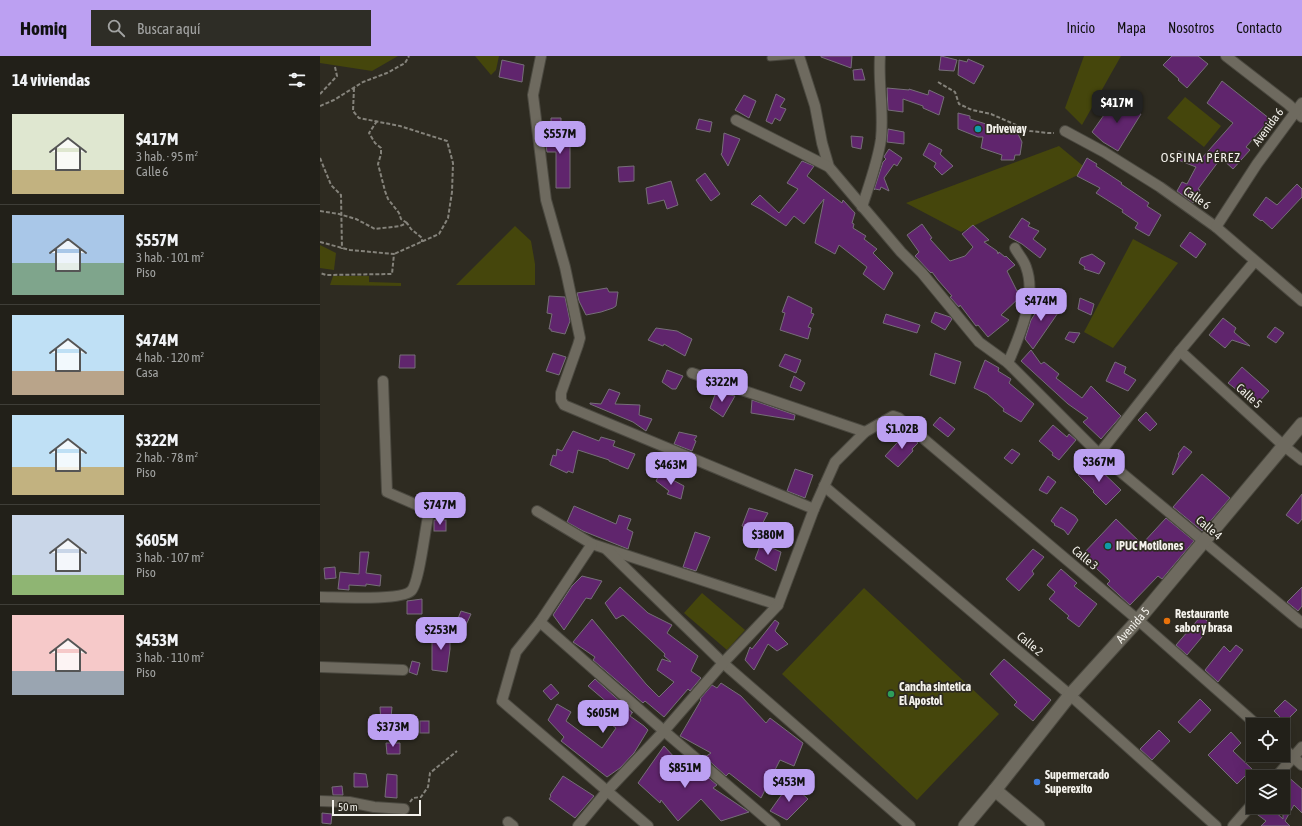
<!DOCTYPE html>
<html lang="es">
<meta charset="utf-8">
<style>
body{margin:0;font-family:"Asap Condensed",sans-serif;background:#2e2d26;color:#f1f3f6;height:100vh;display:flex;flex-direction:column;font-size:15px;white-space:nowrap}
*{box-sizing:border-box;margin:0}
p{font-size:13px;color:#a2a3a2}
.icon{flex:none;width:22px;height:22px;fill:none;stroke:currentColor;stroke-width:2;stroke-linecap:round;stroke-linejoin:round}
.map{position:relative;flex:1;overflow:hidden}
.panel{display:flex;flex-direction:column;background:#222019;width:320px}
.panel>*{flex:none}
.tools{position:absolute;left:926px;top:662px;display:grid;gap:8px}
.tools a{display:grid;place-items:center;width:44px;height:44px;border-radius:0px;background:#222019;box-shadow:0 4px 16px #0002,0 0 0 1px #3f3e38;font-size:20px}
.scale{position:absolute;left:12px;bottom:10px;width:89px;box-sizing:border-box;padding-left:4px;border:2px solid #f4f2ec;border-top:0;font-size:11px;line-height:14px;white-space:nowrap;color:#f4f2ec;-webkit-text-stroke:3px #2e2b21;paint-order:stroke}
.price{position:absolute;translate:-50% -34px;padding:0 9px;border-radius:8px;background:#bca0f2;color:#111;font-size:13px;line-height:26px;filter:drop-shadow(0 1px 2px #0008)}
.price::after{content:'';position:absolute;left:50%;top:24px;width:12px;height:9px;margin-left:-6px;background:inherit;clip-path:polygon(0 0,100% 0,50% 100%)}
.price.selected{background:#222;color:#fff}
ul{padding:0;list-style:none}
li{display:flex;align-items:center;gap:12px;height:100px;padding:0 12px}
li+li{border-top:1px solid #3f3e38}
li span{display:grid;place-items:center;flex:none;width:112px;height:80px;border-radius:0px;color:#555}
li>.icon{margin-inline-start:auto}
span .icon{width:48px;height:48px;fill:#fffc;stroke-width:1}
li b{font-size:17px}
h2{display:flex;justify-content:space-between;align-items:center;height:48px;padding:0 12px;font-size:17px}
header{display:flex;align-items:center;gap:24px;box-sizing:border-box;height:56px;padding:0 20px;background:#bca0f2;color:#111}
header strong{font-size:19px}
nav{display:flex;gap:22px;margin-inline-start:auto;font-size:14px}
.search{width:280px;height:36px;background:#2e2d26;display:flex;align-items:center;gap:10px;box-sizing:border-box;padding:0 14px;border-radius:0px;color:#a2a3a2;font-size:15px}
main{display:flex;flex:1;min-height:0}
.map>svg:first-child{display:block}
</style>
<header>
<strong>Homiq</strong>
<div class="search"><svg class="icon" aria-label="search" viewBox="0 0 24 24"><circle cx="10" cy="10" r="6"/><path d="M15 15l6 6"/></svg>Buscar aquí</div>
<nav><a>Inicio</a><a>Mapa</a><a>Nosotros</a><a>Contacto</a></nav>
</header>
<main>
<section class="panel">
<h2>14 viviendas<svg class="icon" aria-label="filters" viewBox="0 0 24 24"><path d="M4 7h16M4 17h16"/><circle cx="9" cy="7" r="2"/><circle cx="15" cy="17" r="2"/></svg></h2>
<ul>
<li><span style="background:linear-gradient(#dfe7d0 70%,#c2b280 0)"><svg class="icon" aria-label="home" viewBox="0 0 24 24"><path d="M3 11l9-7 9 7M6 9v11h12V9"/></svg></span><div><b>$417M</b><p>3 hab. · 95 m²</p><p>Calle 6</p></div></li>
<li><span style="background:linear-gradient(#a9c7e8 60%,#7fa58c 0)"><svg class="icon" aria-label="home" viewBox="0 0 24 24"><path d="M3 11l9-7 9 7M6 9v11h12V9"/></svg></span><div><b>$557M</b><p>3 hab. · 101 m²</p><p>Piso</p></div></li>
<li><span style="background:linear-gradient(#bfe0f5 70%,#b9a48a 0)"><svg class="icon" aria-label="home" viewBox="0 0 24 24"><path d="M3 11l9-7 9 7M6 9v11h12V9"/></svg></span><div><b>$474M</b><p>4 hab. · 120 m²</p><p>Casa</p></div></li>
<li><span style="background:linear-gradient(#bfe0f5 65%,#c2b280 0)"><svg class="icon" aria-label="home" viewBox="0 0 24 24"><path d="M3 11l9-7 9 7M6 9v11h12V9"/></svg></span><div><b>$322M</b><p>2 hab. · 78 m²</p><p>Piso</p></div></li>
<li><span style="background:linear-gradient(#c9d6e8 75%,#8fb573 0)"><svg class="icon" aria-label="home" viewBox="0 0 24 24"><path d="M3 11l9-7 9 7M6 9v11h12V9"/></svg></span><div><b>$605M</b><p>3 hab. · 107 m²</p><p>Piso</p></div></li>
<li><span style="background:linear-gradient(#f6c9c9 70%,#9aa5b1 0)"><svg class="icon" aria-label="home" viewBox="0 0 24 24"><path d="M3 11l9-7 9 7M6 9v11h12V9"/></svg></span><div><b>$453M</b><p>3 hab. · 110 m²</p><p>Piso</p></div></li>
</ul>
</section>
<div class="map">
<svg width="982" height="770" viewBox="0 0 982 770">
<rect width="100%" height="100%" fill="#2e2b21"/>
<g fill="#45460c">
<polygon points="0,0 78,0 52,15 0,7"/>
<polygon points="155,0 179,0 176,14 171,19"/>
<polygon points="764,0 801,0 762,69 745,52"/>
<polygon points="865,41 901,70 884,91 847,62"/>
<polygon points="739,90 768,114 641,176 586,147"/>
<polygon points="195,170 211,185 215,208 215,229 136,229"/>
<polygon points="813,183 858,207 793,292 764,276"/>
<polygon points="0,189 16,197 14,214 0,212"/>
<polygon points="13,220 49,220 49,226 81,227 81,230 10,229"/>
<polygon points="544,532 679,658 597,744 462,618"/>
<polygon points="382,537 425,574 407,594 364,557"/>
</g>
<g fill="#60256d" stroke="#766e78">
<polygon points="501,0 532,0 531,12 501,1"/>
<polygon points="621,0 637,4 634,15 619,14"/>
<polygon points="852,0 878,0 888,8 867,32 858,24 859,23 843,9"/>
<polygon points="648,3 664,10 654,28 638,19 639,4 647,6"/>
<polygon points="182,4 204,9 202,26 179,21"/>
<polygon points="542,13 545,24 534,24 533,14"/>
<polygon points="902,25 950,63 926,91 930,94 913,113 901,102 878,133 880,134 873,147 857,135 862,126 867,128 876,111 853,102 858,95 874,99 881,103 913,67 887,47"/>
<polygon points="567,32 589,34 589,33 608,39 609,34 624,41 619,59 603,52 603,50 583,43 583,56 568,54"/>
<polygon points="456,38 465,43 460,51 466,53 460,65 455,62 452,68 446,65"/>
<polygon points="424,39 436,45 429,62 415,54"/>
<polygon points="796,42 812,50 810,52 821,58 798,95 783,86 772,76"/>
<polygon points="638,57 650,60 650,63 682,73 696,74 702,86 700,99 695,99 694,104 681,104 682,99 661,92 663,81 658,81 638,73"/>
<polygon points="231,62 241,62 241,89 250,88 250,132 236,132 236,96 227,96 225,82 231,82"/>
<polygon points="379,63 392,66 390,76 376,73"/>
<polygon points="568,73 584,76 584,88 567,86"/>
<polygon points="404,77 420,83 408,110 401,98 402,97"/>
<polygon points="531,80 543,81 541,93 532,91"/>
<polygon points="609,87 622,94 620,98 633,110 622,119 614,111 616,107 603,99"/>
<polygon points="569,93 582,102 577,110 574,108 564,122 569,135 561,131 560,134 555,133 554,134 563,106 566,103 564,101 565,99"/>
<polygon points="767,102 777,108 776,110 802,127 801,128 829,147 827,150 841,159 829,180 815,172 818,167 802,156 803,154 776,137 780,132 757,120"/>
<polygon points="482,105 494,110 487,120 522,147 523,144 535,157 532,167 534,168 533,172 546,180 544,183 557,193 553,197 573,217 564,234 543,218 547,211 519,189 515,198 495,187 504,143 484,168 474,160 466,170 442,154 431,148 440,139 459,157 478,133 467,127"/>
<polygon points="314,110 314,125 299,126 298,111"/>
<polygon points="385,117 400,138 391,145 376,124"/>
<polygon points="351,125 358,149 347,153 344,144 328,148 326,132"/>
<polygon points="977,128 982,133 982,141 952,173 942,164 941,165 933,159 946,141 957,149"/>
<polygon points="702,162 710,167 708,170 719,175 713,183 726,193 720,202 702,188 689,181"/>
<polygon points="602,168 612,182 610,183 630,205 645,200 653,191 642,178 653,169 669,184 664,186 677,195 678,198 679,196 685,201 686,200 695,209 687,215 700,241 681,259 689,264 668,281 658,269 656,270 640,249 639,251 630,241 632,240 618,224 612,216 611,217 595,200 599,196 587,179"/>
<polygon points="870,176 886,188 876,202 860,190"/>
<polygon points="772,198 785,207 779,218 764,213 765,211 759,207 761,202"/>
<polygon points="287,232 289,236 298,236 296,250 293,252 281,256 266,259 259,245 257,237"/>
<polygon points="229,240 245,241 250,265 245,278 231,275 231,273 229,273 232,258 227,257"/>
<polygon points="468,240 492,252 491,257 494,258 488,271 491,272 488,283 460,274 465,257 462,256"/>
<polygon points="727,240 740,254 713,293 705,283 711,264 718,253 720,253"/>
<polygon points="760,242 774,248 771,259 758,253"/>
<polygon points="615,256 630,261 632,263 625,274 611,266"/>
<polygon points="566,258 600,269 597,277 563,267"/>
<polygon points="903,262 916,272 914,276 930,290 912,284 905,292 889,279"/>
<polygon points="955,271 964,277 956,287 947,281"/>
<polygon points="336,272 357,275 372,283 365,300 344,288 343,290 328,284"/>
<polygon points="749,276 760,277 754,287 745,283"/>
<polygon points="711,294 721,308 724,306 739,318 736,322 762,342 771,330 801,360 781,383 763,366 768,362 748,348 701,305"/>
<polygon points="233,297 246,301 239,319 226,315"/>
<polygon points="615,297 641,306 635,328 610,319"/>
<polygon points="465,298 481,304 476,317 459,310"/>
<polygon points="80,299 95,299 95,312 79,312"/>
<polygon points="665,304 679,312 678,315 691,323 689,327 714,348 701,366 683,355 684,353 667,338 654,332"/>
<polygon points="795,306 806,311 804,317 816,324 808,335 786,325"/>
<polygon points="922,311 949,335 936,349 908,327"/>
<polygon points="347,314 363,320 356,333 352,333 342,326"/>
<polygon points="474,320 485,327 481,335 470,331"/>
<polygon points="289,333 300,337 295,348 320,349 319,359 332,363 326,375 313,366 270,348 270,347 281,348"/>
<polygon points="396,336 415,340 403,361 390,352"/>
<polygon points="432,344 475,359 474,364 431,357"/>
<polygon points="826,356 837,368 830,375 818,364"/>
<polygon points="620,361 635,373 628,381 613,369"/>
<polygon points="733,369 747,381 749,378 756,384 739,404 732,399 733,397 719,385"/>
<polygon points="253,375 279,385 281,381 295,385 293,390 315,398 308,413 289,405 289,404 258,394 253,417 248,415 247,417 230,409 233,399 236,400 237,393 242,395"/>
<polygon points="359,376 377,380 374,384 376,385 372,395 354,388"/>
<polygon points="586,377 598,387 592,393 593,395 578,411 565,400"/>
<polygon points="864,390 872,396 853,419 852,418 859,399 858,398"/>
<polygon points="692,393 700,398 692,408 684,402"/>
<polygon points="771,405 801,434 786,449 773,436 774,435 758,419"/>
<polygon points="475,413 493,419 485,442 467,435"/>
<polygon points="340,417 364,430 361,443 347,438 349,435 336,425"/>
<polygon points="882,418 910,442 882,475 853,451"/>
<polygon points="728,420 736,426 727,438 719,434"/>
<polygon points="982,438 982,463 978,468 966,459"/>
<polygon points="254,450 296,468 299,459 311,463 307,473 313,476 308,493 263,475 247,466"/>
<polygon points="741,451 755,460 758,464 748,479 744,474 734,469 735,468 731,465"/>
<polygon points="429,452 448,457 439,474 422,470"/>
<polygon points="846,462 874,485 842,523 838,520 810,549 787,528 790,525 762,499 796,463 822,488"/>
<rect x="114" y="464" width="12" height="11"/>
<polygon points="375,476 390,481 376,515 363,511"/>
<polygon points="441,487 461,496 456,515 435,503"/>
<polygon points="713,493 724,501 712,515 714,518 699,535 686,523"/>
<polygon points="40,496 49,496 46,517 61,519 60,530 46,528 46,530 29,529 29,534 18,533 20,516 39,518"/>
<polygon points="15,511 16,522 5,523 4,512"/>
<polygon points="741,513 757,527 754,530 777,548 759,571 747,562 749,560 729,543 735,536 727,529"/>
<polygon points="262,520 282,525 271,543 266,542 244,574 233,559 252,530"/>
<polygon points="300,531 328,557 352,569 347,577 378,600 371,615 381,622 370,635 368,633 344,661 325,645 323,647 273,604 275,601 253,586 272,563 326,628 339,641 354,626 337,614 342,603 351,606 344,600 345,598 303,559 296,563 285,547"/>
<polygon points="982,531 982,550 978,555 967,546"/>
<polygon points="102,543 102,558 87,558 87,545"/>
<polygon points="141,555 151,558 146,569 137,565"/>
<polygon points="881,560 892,569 867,599 856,589"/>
<polygon points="455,564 459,567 455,575 468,588 457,595 448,588 434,614 425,604 430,591 432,593"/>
<polygon points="112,576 130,577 130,593 127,616 112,614"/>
<polygon points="916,589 923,594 898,626 885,614 904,590 910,596"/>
<polygon points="684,603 731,644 713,665 694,649 697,646 670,618"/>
<polygon points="92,605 100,607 97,619 89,616"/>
<polygon points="275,623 313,657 311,655 312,657 310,660 324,670 328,674 314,697 300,712 287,721 241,685 244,681 228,664 237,648 251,656 246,665 282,692 296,672 280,660 289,648 268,630"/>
<polygon points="401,627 421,640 446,667 450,662 483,687 474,710 460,704 441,742 409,717 406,720 385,701 391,697 360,680 381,644 380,643 392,629 397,632"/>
<polygon points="231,628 239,637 231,644 223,635"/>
<polygon points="880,643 891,654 870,677 858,666"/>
<polygon points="965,644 977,654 965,666 954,655"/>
<polygon points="60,651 72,651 70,672 63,672 61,667"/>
<rect x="100" y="665" width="9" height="12"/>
<polygon points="839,674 850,685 832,704 820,693"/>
<polygon points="911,676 921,687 913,695 932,713 917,728 888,699"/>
<polygon points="66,687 80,687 80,698 67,698"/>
<polygon points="344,690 369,717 375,710 397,729 393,732 429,756 401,765 381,743 358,765 341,744 340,747 318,727"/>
<polygon points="34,717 46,718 48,731 34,731"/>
<polygon points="67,718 77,719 77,742 65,741"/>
<polygon points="966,719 982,733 982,757 974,749 965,765 970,770 941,770 946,765 934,756 938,751 950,751 963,763 963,723"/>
<polygon points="243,720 274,740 255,762 229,743 231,740 230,739"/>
<polygon points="470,727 488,743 467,764 450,755"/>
<polygon points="22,730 23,739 13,739 12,731"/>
<polygon points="2,757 12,758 11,768 2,767"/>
</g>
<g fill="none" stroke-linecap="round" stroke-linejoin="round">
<g stroke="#4b4940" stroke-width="7">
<polyline id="service" points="450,2 475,0"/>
</g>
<g stroke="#4b4940" stroke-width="12">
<g id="minor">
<polyline points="221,0 213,39 226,144 245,211 260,282 258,289 241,337 241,344 244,349 494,453"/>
<polyline points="479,0 495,50 502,87 509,111 581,196 602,217 659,286 688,307 779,398 982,567"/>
<polyline points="906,0 968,48 982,61"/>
<polyline points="416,64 509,111"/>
<polyline points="745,75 784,96 840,131 896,171 982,245"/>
<path d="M542 151C549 129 558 105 561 83 564 55 558 27 560 0"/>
<polyline points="896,171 937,108 982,47"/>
<polyline points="860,295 964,390 982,404"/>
<path d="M688 307C700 279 717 240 706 211 704 204 698 198 695 192"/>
<polyline points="372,317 545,376"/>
<polyline points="779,398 860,295 935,205"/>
<polyline points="504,430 750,639 896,770"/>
<polyline points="217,455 272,488 458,549"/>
<polyline points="272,488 220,566 196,596 182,645 328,770"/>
<polyline points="286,493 403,607 590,770"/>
<path d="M0 541C16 541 81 545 91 535 99 528 105 474 108 461L107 455 104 452 67 436 63 325"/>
<polyline points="220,566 344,675 455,770"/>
<polyline points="0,611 83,614"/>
<polyline points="963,692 982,709"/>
<polyline points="956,721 982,691"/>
<polyline points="0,745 29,746 54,751 84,753"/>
<polyline points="188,766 193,770"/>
<polyline points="258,770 287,735 344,675 403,607 458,549 494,453 515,406 545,376 573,360 579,362 818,564 937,669"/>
<polyline points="913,770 933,747"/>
</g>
</g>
<g stroke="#4b4940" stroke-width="15">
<g id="tertiary">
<polyline points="675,734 718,770"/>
<path id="s1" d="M645 770 675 734 750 639 818 564 982 368"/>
</g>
</g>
<g stroke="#85837b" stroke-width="2" stroke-dasharray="4 2" stroke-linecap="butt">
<polyline points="618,26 635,36 639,48 652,54 671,58 710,75 728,77 734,77"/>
<polyline points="34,32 33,55 39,62 80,70 127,85 133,107 132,136 128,162 119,178 74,198"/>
<polyline points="0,38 17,20 15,11"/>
<polyline points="0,50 14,44 43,26 67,17 85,7 89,0"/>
<polyline points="57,65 49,77 55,87 61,92 61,98 58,108 65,135 68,143 79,157 81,163 87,167"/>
<polyline points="0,102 11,129 21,139 22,193"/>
<polyline points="0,155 19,158 36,163 55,173 80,170 87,167 91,173 102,182 102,186"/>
<polyline points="0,186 30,194 74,198 72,218 6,219 0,217"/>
<polyline points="90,746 93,742 101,741 108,731 110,717 137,695"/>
</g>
<use href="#service" stroke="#6e6a5f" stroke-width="5"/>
<use href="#minor" stroke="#6e6a5f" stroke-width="10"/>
<use href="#tertiary" stroke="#6e6a5f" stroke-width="13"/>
</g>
<g fill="#0f9aa8" stroke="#2e2b21" stroke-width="1.5">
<circle cx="658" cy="73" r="4"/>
<circle cx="788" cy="490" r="4"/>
</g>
<circle fill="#e8710a" stroke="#2e2b21" stroke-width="1.5" cx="847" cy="565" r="4"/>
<circle fill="#2e9e5b" stroke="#2e2b21" stroke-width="1.5" cx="571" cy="638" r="4"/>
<circle fill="#3f7fe0" stroke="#2e2b21" stroke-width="1.5" cx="717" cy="726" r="4"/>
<g text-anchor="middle" stroke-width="3.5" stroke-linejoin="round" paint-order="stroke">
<g font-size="12" fill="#f4f2ec" stroke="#2e2b21">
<text transform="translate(948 71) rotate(-54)" y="4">Avenida 6</text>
<text transform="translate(877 142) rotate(35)" y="4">Calle 6</text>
<text transform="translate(929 340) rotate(42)" y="4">Calle 5</text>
<text transform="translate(889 472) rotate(40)" y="4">Calle 4</text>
<text transform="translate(765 502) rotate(40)" y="4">Calle 3</text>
<text dy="4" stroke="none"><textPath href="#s1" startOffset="262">Avenida 5</textPath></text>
<text transform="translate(710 588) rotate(40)" y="4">Calle 2</text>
</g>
<g font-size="12" font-weight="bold" fill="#f4f2ec" stroke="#2e2b21" text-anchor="start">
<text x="666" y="77">Driveway</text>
<text x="796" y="494">IPUC Motilones</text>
<text x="855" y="562">Restaurante<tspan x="855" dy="14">sabor y brasa</tspan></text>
<text x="579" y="635">Cancha sintetica<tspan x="579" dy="14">El Apostol</tspan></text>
<text x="725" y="723">Supermercado<tspan x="725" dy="14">Superexito</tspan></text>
</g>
<g font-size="13" letter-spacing="1" fill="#f4f2ec" stroke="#2e2b21">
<text x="881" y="106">OSPINA PÉREZ</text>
</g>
</g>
</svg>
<div class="tools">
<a><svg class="icon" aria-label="locate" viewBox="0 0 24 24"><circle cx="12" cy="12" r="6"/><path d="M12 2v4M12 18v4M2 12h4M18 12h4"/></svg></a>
<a><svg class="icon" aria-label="layers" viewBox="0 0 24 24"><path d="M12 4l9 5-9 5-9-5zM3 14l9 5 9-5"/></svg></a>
</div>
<div class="scale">50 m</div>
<b class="price selected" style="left:797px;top:68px">$417M</b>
<b class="price" style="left:240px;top:99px">$557M</b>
<b class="price" style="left:721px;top:266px">$474M</b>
<b class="price" style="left:402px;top:347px">$322M</b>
<b class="price" style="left:582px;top:394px">$1.02B</b>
<b class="price" style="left:779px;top:427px">$367M</b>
<b class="price" style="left:351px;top:430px">$463M</b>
<b class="price" style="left:120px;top:470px">$747M</b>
<b class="price" style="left:448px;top:500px">$380M</b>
<b class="price" style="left:121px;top:595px">$253M</b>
<b class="price" style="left:283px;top:678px">$605M</b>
<b class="price" style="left:73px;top:692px">$373M</b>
<b class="price" style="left:365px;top:733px">$851M</b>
<b class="price" style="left:469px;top:747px">$453M</b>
</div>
</main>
